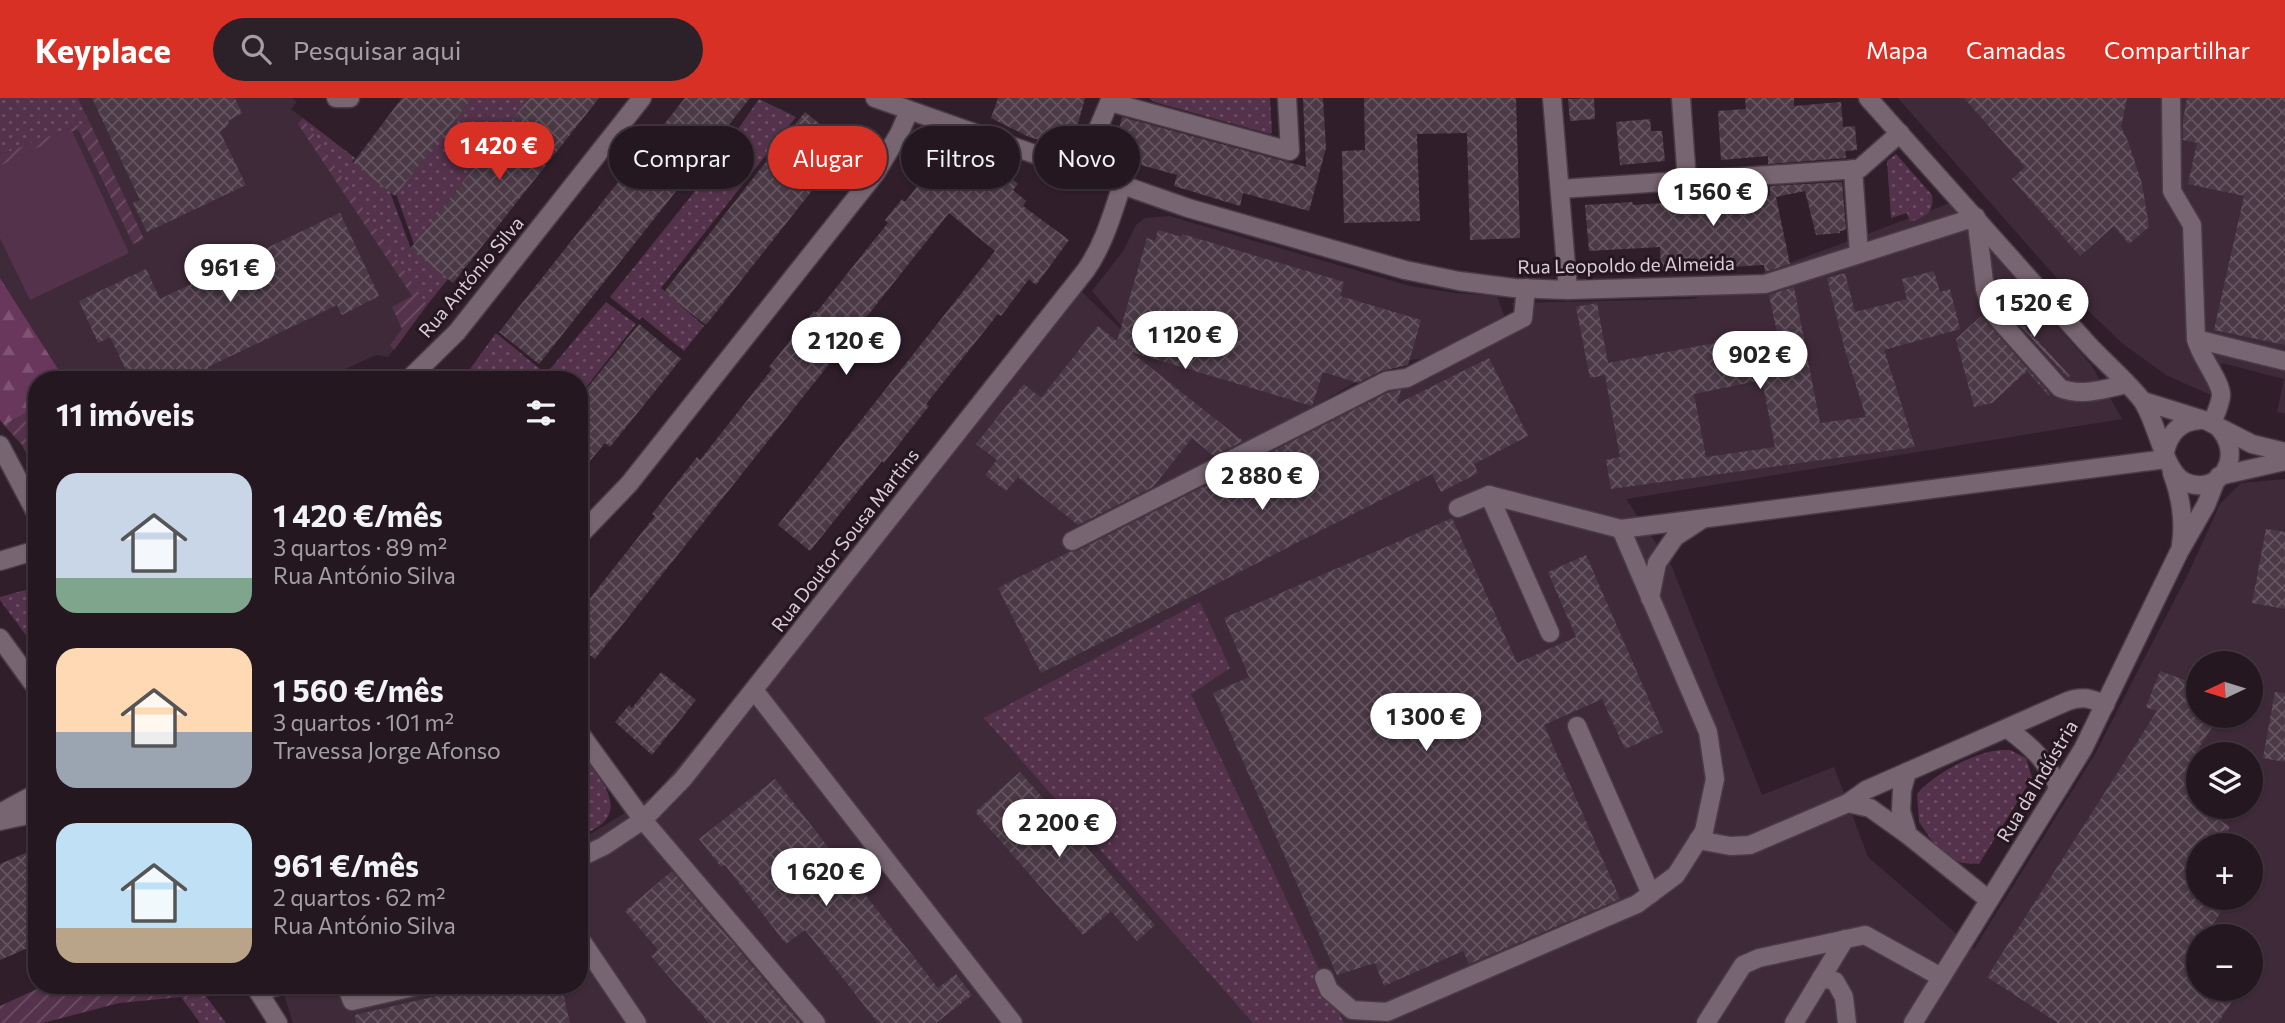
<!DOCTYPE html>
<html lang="pt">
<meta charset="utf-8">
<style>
body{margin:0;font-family:Commissioner,sans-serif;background:#2c2029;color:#f1f3f6;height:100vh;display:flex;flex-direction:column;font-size:26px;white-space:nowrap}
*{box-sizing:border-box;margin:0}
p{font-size:23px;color:#a39fa5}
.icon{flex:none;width:38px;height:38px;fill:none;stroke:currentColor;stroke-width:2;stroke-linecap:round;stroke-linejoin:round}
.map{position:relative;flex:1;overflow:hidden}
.sheet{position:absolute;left:28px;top:273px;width:560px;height:623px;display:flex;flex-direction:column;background:#241720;border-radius:28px;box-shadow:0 2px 5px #0004,0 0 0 2px #41363e}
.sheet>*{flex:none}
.banner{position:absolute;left:609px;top:28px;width:665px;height:63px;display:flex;gap:14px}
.needle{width:46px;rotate:266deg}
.buttons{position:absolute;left:2186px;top:553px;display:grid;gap:14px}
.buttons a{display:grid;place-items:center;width:77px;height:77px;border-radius:50%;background:#241720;box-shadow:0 2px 5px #0004,0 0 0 2px #41363e;font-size:35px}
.price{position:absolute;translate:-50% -60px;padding:0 16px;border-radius:24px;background:#fff;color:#222;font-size:23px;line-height:46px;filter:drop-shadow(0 2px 4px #0008)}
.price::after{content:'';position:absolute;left:50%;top:42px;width:21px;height:16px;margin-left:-10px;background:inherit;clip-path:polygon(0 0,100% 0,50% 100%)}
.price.current{background:#d93025;color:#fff}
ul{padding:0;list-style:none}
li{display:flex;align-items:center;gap:21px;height:175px;padding:0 28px}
li span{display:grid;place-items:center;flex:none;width:196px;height:140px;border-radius:21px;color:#555}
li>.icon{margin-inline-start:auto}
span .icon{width:84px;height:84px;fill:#fffc;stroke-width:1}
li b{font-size:30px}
h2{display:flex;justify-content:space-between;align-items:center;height:84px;padding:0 28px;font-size:30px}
.tag{padding:0 24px;border-radius:32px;background:#241720;box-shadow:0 2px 5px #0004,0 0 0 2px #41363e;font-size:24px;line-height:63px}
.tag.current{background:#d93025;color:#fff}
header{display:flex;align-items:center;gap:42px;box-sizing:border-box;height:98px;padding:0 35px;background:#d93025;color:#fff}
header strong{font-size:33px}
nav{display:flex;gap:38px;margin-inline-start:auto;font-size:24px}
.search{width:490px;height:63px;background:#2c2029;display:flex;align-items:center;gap:18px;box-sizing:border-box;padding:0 24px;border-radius:38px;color:#a39fa5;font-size:26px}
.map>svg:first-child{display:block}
</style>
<header>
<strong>Keyplace</strong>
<div class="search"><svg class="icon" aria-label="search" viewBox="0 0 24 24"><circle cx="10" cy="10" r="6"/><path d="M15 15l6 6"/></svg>Pesquisar aqui</div>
<nav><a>Mapa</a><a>Camadas</a><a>Compartilhar</a></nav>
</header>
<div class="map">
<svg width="2285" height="925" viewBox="0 0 2285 925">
<defs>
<pattern id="grass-dots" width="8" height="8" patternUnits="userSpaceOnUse" patternTransform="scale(1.75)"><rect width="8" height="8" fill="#54324b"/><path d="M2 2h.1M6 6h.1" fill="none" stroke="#6c4f64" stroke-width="1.8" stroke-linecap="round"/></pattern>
<pattern id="forest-firs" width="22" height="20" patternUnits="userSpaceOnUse" patternTransform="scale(1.75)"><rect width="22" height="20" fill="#69375c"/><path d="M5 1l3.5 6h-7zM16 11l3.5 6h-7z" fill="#7e5373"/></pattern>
<pattern id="garden-furrows" width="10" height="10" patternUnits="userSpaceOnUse" patternTransform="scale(1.75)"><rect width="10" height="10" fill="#54324b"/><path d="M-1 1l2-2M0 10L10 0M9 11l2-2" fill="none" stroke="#6c4f64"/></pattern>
<pattern id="building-cross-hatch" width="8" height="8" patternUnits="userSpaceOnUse" patternTransform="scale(1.75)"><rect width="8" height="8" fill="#4b3946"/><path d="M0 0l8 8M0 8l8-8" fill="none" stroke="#645560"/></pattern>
</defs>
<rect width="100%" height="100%" fill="#301f2b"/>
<g fill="#3f2a39" fill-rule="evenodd">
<polygon points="78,0 292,0 297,4 291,11 303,20 427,207 388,259 376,257 341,273 345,282 65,282 0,180 0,57 89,23"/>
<polygon points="1898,0 2285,0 2285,316 2277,314 2284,281 2222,265 2213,298 2166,277 2123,246 2069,194"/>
<path d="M1950 105 2092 268 2122 321 1626 401 1672 469 1762 697 1834 669 1868 759 1974 851 2095 656 2189 474 2220 406 2241 385 2285 381V925H293L281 887H579V743L654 697 1079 191 1140 250 1092 193 1124 152 1136 127 1145 120 1169 118 1410 188 1454 195 1497 198 1505 220 1428 260 1410 262 1386 271 1362 265 1356 284 1278 329 1376 279 1518 231 1512 205 1693 201ZM2198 565H2250V618H2198ZM2198 656H2250V709H2198ZM2198 747H2250V800H2198ZM2198 838H2250V891H2198Z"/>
</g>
<g fill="url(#grass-dots)">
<polygon points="0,0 78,0 89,23 0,57"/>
<polygon points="472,0 529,0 414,146 396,96"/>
<polygon points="1149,0 1270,0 1272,35 1270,36 1154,4"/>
<polygon points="759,1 796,19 661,190 704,228 684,253 642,219 639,222 610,199 692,97"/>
<polygon points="303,20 355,60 352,64 390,94 411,151 448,181 427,207"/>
<path d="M1896 56 1932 97C1935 115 1924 119 1910 124L1907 115 1891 120 1887 63Z"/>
<polygon points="606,204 636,226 579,298 579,282 462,282 496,235 546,276"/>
<polygon points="29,491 37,524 37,540 31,544 0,502 0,499"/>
<polygon points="1200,504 1230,570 1191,596 1344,925 1253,925 984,620"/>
<path d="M2001 652H2010L2026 660 2032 680 1979 766 1962 765 1949 759 1933 744 1919 724 1917 696C1933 676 1975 654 2001 652Z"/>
<path d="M579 653C593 672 629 707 599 728 594 732 586 735 579 738Z"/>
<polygon points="181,899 208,901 226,925 200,925"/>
</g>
<polygon fill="url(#forest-firs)" points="0,180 65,282 37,282 37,309 4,327 0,322"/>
<g fill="url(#garden-furrows)">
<polygon points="303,20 427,207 394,252 390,247 402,231 392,209 412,198 298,26"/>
<polygon points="89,23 144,141 133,146 78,31 0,68 0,57"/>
<polygon points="37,309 34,329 37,341 37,377 22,347 4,327"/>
<polygon points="46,887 199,887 208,901 181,899 119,905 43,925 0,925 0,908"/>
</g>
<polygon fill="#54324b" points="72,33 129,155 30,202 0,140 0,68"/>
<g fill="url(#building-cross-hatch)" fill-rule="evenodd">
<polygon points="92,0 235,0 242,15 228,23 229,26 220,34 246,87 147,134 133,105 140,102"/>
<polygon points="402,0 472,0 395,98 353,65"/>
<polygon points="529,0 599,0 453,185 410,151"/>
<polygon points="685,0 750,0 539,266 499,234"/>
<polygon points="998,0 1085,0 1071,51 1029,39 991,20"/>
<polygon points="1303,0 1323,0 1326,50 1309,113 1243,95 1240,108 1174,88 1177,77 1112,59 1122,19 1306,69"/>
<polygon points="1364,0 1516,0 1520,140 1470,142 1467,35 1417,36 1420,123 1344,125 1342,53 1365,52"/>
<polygon points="1594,0 1595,21 1570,23 1568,1"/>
<polygon points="1745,0 1794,0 1794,8 1841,4 1843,29 1855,28 1857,52 1845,53 1846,60 1768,66 1768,58 1721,62 1718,13 1746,11"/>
<polygon points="1964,0 2127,0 2121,29 2129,46 2142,86 2149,129 2129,146 2114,128 2080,158 2012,81 2025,69"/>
<polygon points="2187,0 2285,0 2285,247 2214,232 2244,98 2188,86 2197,45 2183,42 2183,22"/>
<polygon points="805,14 847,48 706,227 664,194"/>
<polygon points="1650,21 1651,33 1662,33 1665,63 1620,67 1616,24"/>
<polygon points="945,53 966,70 971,63 986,75 989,73 995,78 1000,71 1018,86 1013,92 1026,103 1023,108 1069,142 1036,187 1029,181 1001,218 998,216 926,306 929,308 884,365 882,363 810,453 778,427 995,153 949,115 595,561 579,549 579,514 655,418 652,416 697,359 700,362 772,271 769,269 814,213 816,215 870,147 888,125 885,122 902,101 905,104"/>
<polygon points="1842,84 1846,132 1840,133 1840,135 1816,137 1805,93 1776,99 1790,166 1765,174 1764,167 1661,173 1660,149 1589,153 1585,107 1632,104 1633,107 1770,98 1770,88"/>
<polygon points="340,115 379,198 342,217 337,207 208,269 209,271 186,282 131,282 110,239 98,245 79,203 146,171 160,201"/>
<polygon points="1158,132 1182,139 1182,136 1344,184 1340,198 1421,222 1408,267 1381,273 1358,285 1323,274 1312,308 1131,254 1243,343 1214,358 1192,340 1153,389 1078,427 1018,379 1006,393 985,377 997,362 976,346 1024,286 1041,300 1098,228 1117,243 1147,140 1155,143"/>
<path d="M1934 173 1940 194 1950 191 1960 231 1884 252 1915 349 1611 391 1606 362 1620 359 1605 277 1590 280 1576 209 1597 205 1608 265 1715 245 1714 242 1739 237 1741 246 1778 239 1769 197 1794 189 1820 325 1866 319 1845 252 1827 180 1845 175 1855 214 1907 201 1902 181ZM1762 282 1775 349 1706 359 1694 296Z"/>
<polygon points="2000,201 2070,278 2068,280 2002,208"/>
<polygon points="1981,218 2050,296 2049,298 2027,273 1992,305 1974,309 1956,241"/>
<polygon points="639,226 681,261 610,349 605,345 579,376 579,300"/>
<polygon points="1489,260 1528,338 1474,366 1478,375 1441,394 1432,376 1041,575 998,490 1069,454 1077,453 1389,294 1401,292 1397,306"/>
<polygon points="1452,420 1517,565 1576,539 1548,474 1586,457 1663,634 1625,651 1602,601 1544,627 1620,801 1469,866 1463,853 1384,888 1375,865 1337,877 1213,595 1249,579 1224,520"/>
<polygon points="2266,431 2285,434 2285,511 2252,505"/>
<polygon points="2160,573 2198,587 2198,618 2219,618 2198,651 2198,673 2188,688 2198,695 2198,709 2226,709 2218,721 2230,729 2219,747 2198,747 2198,800 2230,800 2205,838 2198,838 2198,850 2190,862 2198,867 2198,891 2240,891 2218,925 2058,925 1987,879 2157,613 2146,609"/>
<polygon points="661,574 696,602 652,657 615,624 629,607 632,610"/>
<polygon points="2275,594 2285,595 2285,664 2263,660"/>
<polygon points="1020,674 1155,827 1137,843 1111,813 1083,837 975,714"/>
<polygon points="775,681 938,890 956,876 972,897 936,925 878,925 805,832 786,846 725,767 721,769 699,741"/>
<polygon points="37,750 37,846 0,862 0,766"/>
<polygon points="672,773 801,925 709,925 651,858 658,852 625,813"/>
<polygon points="484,887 561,887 570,925 356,925 355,917"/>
</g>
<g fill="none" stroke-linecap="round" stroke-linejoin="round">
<g stroke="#4a3c46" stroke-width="21">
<g id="minor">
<polyline points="336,0 350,0"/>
<path d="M875 0 1188 110 1405 172 1459 183 1514 190 1568 192 1765 186 1976 119 1985 191 1992 214 2060 290C2082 299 2104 291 2127 286"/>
<polyline points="1552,0 1568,192"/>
<polyline points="1681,0 1687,83"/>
<path d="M1868 0C1941 81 2013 162 2085 243 2103 263 2124 280 2141 301 2157 321 2163 374 2185 384 2219 399 2247 358 2217 328"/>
<polyline points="2171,0 2172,93 2192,127 2196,241 2285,263"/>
<polyline points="1110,4 1290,53 1287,0"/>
<polyline points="1853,71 1859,156"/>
<polyline points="1080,73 1111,0"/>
<polyline points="1560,91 1859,71 1900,35"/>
<path d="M2196 241C2200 259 2222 284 2221 298 2220 307 2215 317 2212 325"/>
<polyline points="408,282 457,234 642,0"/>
<polyline points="2143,303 2207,323 2252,346 2285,354"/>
<polyline points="0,347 37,417"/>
<path d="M2165 354C2169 335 2180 323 2200 322"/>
<path d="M2172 375C2181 399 2185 421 2181 447"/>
<polyline points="2219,378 2285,363"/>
<polyline points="1489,397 1550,535"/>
<polyline points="1458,410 1489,397 1621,431"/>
<polyline points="579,438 629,386 875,76 899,36 909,13"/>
<polyline points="1072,443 1386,283 1407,280 1523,220 1526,190"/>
<polyline points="0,463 37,452"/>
<polyline points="1650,500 1657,465 1675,439 1701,422"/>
<polyline points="0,540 37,591"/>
<polyline points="754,592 1013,925"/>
<polyline points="1577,628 1651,796"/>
<path d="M2008 631C2033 650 2045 661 2059 690"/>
<path d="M579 634 643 722 683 681 1086 172C1104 146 1112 117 1122 87"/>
<polyline points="1848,705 1870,710 1908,737"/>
<polyline points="0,715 37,695"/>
<polyline points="0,723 37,715"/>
<polyline points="1698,742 1730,748 1750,747 1848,705 1866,692 1907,674"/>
<polyline points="579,760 604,748 643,722 816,925"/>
<path d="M1989 802 1908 737 1901 713 1902 692 1907 674 2068 603C2083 598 2091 600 2105 607"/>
<polyline points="579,839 637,925"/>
<polyline points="1324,880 1329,892 1352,912 1387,914 1637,806 1676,777 1704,733 1715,681 1708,634 1621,431 2166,361"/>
<polyline points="1821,880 1835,883 1844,899 1847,925"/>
<polyline points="254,887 278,925"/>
<polyline points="346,887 352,903 422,887"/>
<polyline points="259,894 281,887"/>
<polyline points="1706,925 1743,867 1759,860 1865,837 1941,879"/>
<polyline points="1794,925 1845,841"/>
<polyline points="1913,925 2083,651 2179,454 2206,407 2216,382"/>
</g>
</g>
<use href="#minor" stroke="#786572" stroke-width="18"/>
</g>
<g text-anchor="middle" stroke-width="6" stroke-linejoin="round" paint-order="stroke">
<g font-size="19" fill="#dacfd6" stroke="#261621">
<text transform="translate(1626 167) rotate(-1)" y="7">Rua Leopoldo de Almeida</text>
<text transform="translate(471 179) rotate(-50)" y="7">Rua António Silva</text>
<text transform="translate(845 442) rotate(-52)" y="7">Rua Doutor Sousa Martins</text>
<text transform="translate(2037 683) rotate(-59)" y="7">Rua da Indústria</text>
</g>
</g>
</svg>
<div class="buttons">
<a><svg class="needle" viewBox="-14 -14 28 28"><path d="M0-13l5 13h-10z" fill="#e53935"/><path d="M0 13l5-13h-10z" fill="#a39fa5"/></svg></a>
<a><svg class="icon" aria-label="layers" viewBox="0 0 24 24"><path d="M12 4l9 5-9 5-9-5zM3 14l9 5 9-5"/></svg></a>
<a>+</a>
<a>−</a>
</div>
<b class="price current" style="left:499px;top:84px">1 420 €</b>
<b class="price" style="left:1713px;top:130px">1 560 €</b>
<b class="price" style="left:230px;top:206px">961 €</b>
<b class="price" style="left:2034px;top:241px">1 520 €</b>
<b class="price" style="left:1185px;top:273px">1 120 €</b>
<b class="price" style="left:846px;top:279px">2 120 €</b>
<b class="price" style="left:1760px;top:293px">902 €</b>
<b class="price" style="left:1262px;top:414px">2 880 €</b>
<b class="price" style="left:1426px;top:655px">1 300 €</b>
<b class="price" style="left:1059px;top:761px">2 200 €</b>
<b class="price" style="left:826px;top:810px">1 620 €</b>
<div class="banner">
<a class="tag">Comprar</a>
<a class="tag current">Alugar</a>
<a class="tag">Filtros</a>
<a class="tag">Novo</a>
</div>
<section class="sheet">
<h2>11 imóveis<svg class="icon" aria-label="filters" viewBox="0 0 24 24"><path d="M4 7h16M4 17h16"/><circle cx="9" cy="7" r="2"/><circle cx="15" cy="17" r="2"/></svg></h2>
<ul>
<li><span style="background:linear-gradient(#c9d6e8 75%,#7fa58c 0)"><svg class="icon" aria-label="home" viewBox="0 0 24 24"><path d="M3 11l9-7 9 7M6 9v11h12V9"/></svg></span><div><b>1 420 €/mês</b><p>3 quartos · 89 m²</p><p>Rua António Silva</p></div></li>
<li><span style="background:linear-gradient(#ffd9b3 60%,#9aa5b1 0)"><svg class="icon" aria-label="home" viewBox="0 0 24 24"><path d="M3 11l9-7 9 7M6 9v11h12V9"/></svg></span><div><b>1 560 €/mês</b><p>3 quartos · 101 m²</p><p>Travessa Jorge Afonso</p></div></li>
<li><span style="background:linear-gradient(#bfe0f5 75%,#b9a48a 0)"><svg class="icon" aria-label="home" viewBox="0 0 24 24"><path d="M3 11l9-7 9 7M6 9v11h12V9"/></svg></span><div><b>961 €/mês</b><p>2 quartos · 62 m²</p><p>Rua António Silva</p></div></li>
</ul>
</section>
</div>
